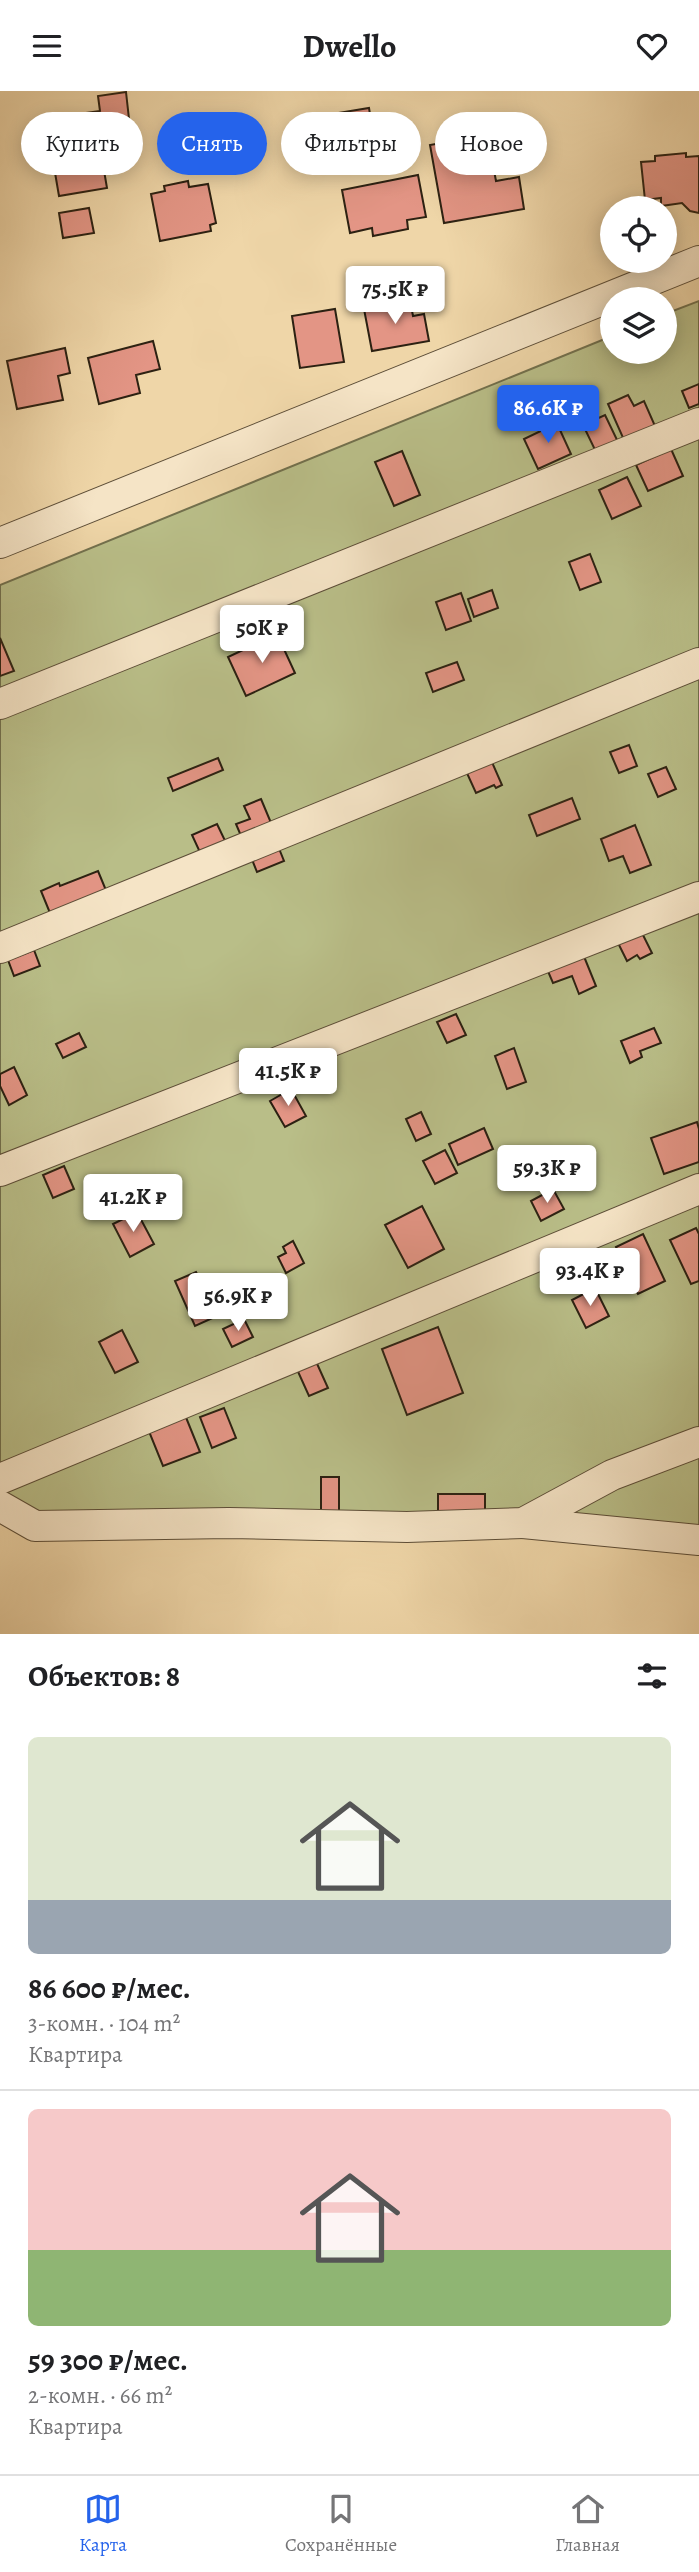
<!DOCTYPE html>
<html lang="ru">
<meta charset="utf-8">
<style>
body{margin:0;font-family:Alegreya,serif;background:#f6f6f6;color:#202124;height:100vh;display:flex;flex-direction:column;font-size:26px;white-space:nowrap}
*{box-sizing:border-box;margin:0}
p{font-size:23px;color:#757577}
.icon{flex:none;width:38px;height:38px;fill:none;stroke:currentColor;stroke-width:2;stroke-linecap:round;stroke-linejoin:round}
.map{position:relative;height:1543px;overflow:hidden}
.drawer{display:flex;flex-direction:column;background:#fff;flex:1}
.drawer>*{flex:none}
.hud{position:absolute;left:21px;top:21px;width:658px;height:63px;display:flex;gap:14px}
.controls{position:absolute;left:600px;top:105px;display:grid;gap:14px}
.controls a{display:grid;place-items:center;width:77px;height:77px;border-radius:50%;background:#fff;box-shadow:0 4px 18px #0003;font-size:35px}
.price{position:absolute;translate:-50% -60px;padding:0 16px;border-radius:7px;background:#fff;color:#222;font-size:23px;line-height:46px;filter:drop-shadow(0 2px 4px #0008)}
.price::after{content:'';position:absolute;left:50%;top:42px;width:21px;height:16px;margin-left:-10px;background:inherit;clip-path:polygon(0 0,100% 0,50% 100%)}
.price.current{background:#2563eb;color:#fff}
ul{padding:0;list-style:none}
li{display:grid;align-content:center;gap:14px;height:371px;padding:0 28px}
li+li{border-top:2px solid #e0e0e0}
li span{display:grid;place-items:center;height:217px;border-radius:10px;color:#555}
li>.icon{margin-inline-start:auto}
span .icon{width:126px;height:126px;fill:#fffc;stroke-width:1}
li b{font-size:30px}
h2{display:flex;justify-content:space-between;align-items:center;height:84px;padding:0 28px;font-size:30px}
.chip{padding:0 24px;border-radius:32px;background:#fff;box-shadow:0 4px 18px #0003;font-size:24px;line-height:63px}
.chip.current{background:#2563eb;color:#fff}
header{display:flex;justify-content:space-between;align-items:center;height:91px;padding:0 28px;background:#fff;font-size:32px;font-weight:700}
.menu{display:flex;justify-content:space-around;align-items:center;height:98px;border-top:2px solid #e0e0e0;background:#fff;font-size:19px;color:#757577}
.menu a{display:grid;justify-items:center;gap:4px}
.menu .current{color:#2563eb}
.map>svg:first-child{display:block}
</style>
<header><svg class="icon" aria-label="menu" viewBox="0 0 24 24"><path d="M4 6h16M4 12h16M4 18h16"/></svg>Dwello<svg class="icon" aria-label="heart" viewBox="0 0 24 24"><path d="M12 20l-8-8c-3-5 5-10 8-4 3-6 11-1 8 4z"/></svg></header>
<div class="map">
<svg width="699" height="1543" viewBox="0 0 699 1543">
<rect width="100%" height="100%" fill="#efd6a8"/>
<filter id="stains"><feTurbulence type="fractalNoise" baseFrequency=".00286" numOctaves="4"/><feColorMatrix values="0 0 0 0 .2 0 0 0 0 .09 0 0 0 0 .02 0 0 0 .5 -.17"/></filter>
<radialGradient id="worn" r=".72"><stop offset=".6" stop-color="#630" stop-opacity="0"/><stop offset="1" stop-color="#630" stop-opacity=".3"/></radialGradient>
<polygon fill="#b9be88" stroke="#72704d" stroke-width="2" points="699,210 699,1439 34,1426 0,1404 0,494 612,245 612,261 665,261 665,223"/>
<g fill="#e39585" stroke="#2c2112" stroke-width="2">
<polygon points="126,1 130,37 67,45 64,25 100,20 98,5"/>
<polygon points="369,17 373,41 358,43 360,56 343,58 338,22"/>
<polygon points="458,49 462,68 491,63 496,90 519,86 524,118 444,132 430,54"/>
<polygon points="101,62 107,97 59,105 53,70"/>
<polygon points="686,62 686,66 699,65 699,122 690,120 682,112 661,115 661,107 645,109 641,71 655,70 655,65"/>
<polygon points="418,84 426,126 407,129 408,138 373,145 372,137 350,142 342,99"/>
<polygon points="188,90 189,96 208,93 216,132 210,134 211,140 160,150 151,103 165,100 164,95"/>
<polygon points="89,117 94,142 63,147 59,122"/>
<polygon points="410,209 413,225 424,223 429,250 372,260 364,218"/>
<polygon points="335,218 344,271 300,277 292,225"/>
<polygon points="153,250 160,278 136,284 140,302 99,313 88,267"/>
<polygon points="65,257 70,282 58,285 63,309 17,318 7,270"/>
<polygon points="699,293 699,313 689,317 682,300"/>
<polygon points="628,304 634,315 644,310 655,335 624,349 608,313"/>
<polygon points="605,324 619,353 597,363 583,334"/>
<polygon points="555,328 571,363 538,378 524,348 545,338 543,333"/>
<polygon points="671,358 683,385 648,400 636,374"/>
<polygon points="402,360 420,404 394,415 375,371"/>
<polygon points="627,386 641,415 612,428 599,399"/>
<polygon points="590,463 601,491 580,499 569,471"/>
<polygon points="492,499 498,517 474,526 468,508"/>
<polygon points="461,502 471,530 446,539 436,511"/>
<polygon points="277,543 295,582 246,605 228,566"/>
<polygon points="0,547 14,580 0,585"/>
<polygon points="457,571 464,589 433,601 426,582"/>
<polygon points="629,654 637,675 619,682 610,661"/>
<polygon points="218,667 223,679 173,700 168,687"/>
<polygon points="491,669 502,694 496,697 494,694 476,702 466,680"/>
<polygon points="666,676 676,698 658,706 648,683"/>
<polygon points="572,707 580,728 537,745 529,724"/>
<polygon points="261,708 274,739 244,752 236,733 250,728 244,715"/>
<polygon points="217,733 229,758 204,770 192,744"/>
<polygon points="635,734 651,774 630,782 623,765 609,770 601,748"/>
<polygon points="278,755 284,770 257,781 251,766"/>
<polygon points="98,780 110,809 50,822 41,800 59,792 60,795"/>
<polygon points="640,838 652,862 640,868 637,864 627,870 617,850"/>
<polygon points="34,859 40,875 14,885 8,869"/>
<polygon points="583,863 596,895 579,903 572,885 553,892 547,878"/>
<polygon points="456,923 466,944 447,952 437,931"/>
<polygon points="654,937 661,952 640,960 642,966 630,972 621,950"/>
<polygon points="79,942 86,956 63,967 56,953"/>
<polygon points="514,957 526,991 507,998 495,965"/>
<polygon points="14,976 27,1004 9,1014 0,995 0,983"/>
<polygon points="291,998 306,1025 285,1036 270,1010"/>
<polygon points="421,1021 431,1043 416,1050 406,1028"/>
<polygon points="697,1031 699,1038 699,1071 664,1083 651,1047"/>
<polygon points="484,1037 493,1058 458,1074 449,1053"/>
<polygon points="445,1059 457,1082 435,1093 423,1070"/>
<polygon points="64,1075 74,1098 53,1107 43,1084"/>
<polygon points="553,1098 564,1118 541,1130 531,1110"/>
<polygon points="422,1115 444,1158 408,1177 385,1134"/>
<polygon points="137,1121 154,1153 130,1166 113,1133"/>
<polygon points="696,1137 699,1143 699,1190 691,1193 670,1149"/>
<polygon points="643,1143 665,1190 638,1203 616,1156"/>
<polygon points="293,1150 304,1172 286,1182 278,1166 286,1162 283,1156"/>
<polygon points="196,1181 217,1225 195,1235 175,1190"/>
<polygon points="595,1197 609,1225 586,1237 572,1209"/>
<polygon points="244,1228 253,1246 232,1256 223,1238"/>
<polygon points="438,1236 463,1302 407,1324 382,1258"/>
<polygon points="122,1239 138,1271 115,1282 99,1251"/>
<polygon points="314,1266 328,1297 309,1305 295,1274"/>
<polygon points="224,1317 236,1347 212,1357 200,1326"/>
<polygon points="183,1319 200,1361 163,1375 148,1338"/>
<rect x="321" y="1386" width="18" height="35"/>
<rect x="438" y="1403" width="47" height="18"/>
</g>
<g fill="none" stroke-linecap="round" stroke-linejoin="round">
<g stroke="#5d4e38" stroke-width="32">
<g id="minor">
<polyline points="0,452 699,170"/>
<polyline points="0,613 699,332"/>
<polyline points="0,857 699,572"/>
<polyline points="0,1080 699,806"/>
<polyline points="0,1388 699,1098"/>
<polyline points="0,1415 35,1435 229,1432 407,1436 523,1432 612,1384 699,1351"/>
<polyline points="523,1432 699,1449"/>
</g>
</g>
<use href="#minor" stroke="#f5e4c6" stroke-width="30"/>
</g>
<rect width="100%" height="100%" filter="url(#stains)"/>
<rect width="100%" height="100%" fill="url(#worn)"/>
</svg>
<div class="controls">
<a><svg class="icon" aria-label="locate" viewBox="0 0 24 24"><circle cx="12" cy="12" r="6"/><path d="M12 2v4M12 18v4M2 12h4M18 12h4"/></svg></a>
<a><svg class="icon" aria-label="layers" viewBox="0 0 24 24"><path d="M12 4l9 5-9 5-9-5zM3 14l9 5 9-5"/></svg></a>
</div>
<b class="price" style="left:395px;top:235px">75.5K ₽</b>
<b class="price current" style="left:548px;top:354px">86.6K ₽</b>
<b class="price" style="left:262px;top:574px">50K ₽</b>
<b class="price" style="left:288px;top:1017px">41.5K ₽</b>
<b class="price" style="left:547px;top:1114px">59.3K ₽</b>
<b class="price" style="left:133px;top:1143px">41.2K ₽</b>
<b class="price" style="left:590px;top:1217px">93.4K ₽</b>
<b class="price" style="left:238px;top:1242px">56.9K ₽</b>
<div class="hud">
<a class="chip">Купить</a>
<a class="chip current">Снять</a>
<a class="chip">Фильтры</a>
<a class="chip">Новое</a>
</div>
</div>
<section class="drawer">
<h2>Объектов: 8<svg class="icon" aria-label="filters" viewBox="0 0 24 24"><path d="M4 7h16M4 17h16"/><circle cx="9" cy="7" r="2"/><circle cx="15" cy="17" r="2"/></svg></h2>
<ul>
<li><span style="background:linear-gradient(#dfe7d0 75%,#9aa5b1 0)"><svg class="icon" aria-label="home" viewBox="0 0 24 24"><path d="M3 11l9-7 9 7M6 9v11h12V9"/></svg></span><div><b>86 600 ₽/мес.</b><p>3-комн. · 104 m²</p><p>Квартира</p></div></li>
<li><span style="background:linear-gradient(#f6c9c9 65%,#8fb573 0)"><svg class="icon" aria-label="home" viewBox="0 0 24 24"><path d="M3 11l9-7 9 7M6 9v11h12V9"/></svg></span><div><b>59 300 ₽/мес.</b><p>2-комн. · 66 m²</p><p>Квартира</p></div></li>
</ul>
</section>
<nav class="menu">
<a class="current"><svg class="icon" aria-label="map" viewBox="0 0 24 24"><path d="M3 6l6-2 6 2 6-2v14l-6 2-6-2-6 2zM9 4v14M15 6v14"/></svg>Карта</a>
<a><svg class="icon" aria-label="saved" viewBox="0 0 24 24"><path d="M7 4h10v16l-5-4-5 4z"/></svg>Сохранённые</a>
<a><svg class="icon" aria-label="home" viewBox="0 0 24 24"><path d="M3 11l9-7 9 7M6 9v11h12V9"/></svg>Главная</a>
</nav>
